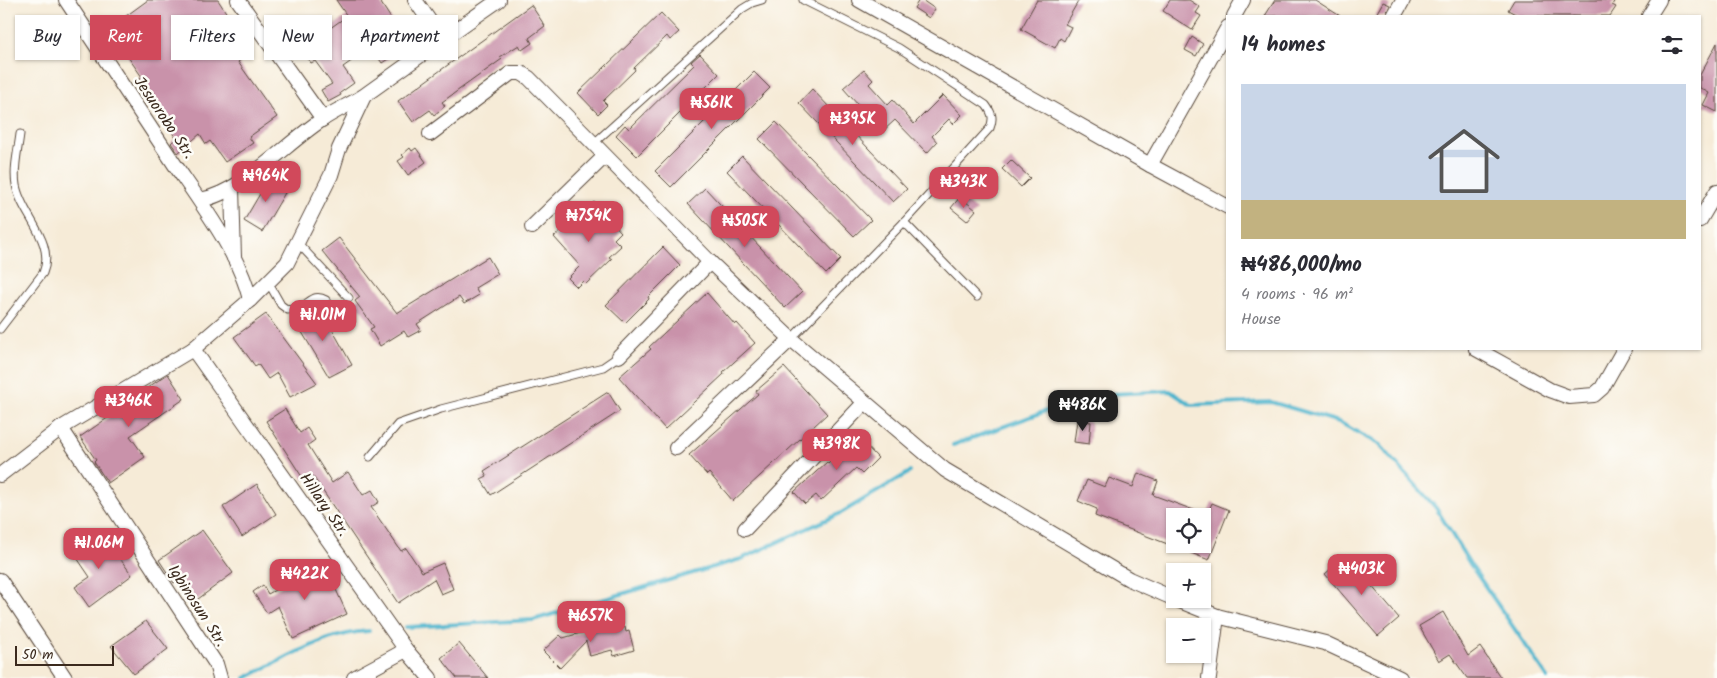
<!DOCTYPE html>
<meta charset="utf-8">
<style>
body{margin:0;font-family:Kalam,sans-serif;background:#f2f2f3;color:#2b2b33;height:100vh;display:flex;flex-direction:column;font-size:19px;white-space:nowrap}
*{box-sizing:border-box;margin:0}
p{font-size:16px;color:#7c7c81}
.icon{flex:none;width:28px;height:28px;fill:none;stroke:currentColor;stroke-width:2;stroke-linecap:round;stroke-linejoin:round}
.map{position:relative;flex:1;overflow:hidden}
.details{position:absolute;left:1226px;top:15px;width:475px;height:335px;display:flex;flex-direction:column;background:#fff;border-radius:0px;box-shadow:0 1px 4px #0004}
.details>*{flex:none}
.hud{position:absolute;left:15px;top:15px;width:475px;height:45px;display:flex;gap:10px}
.fabs{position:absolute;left:1166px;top:508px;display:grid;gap:10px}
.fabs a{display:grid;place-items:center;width:45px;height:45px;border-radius:0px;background:#fff;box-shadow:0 1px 4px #0004;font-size:25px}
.scale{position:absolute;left:15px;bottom:12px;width:99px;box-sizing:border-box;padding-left:5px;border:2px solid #3b2a1e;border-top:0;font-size:14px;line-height:18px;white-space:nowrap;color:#3b2a1e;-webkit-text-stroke:4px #fdfcf7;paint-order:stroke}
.price{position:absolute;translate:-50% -42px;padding:0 11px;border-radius:10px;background:#d1495b;color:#fff;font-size:16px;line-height:32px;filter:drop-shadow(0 1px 2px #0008)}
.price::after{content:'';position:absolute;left:50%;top:30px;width:15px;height:11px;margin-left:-8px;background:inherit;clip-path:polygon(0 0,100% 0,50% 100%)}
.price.current{background:#222;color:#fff}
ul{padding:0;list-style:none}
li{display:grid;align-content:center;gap:10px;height:265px;padding:0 15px}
li span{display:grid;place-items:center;height:155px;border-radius:0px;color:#555}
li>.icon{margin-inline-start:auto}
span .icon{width:90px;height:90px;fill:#fffc;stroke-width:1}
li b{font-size:21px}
h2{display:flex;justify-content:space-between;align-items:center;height:60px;padding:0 15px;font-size:21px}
.tag{padding:0 18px;border-radius:0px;background:#fff;box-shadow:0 1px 4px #0004;font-size:18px;line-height:45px}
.tag.current{background:#d1495b;color:#fff}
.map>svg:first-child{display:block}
</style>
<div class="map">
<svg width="1717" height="678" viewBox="0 0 1717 678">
<rect width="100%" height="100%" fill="#fdfcf7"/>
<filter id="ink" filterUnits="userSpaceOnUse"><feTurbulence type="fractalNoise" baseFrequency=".02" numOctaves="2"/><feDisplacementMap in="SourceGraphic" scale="10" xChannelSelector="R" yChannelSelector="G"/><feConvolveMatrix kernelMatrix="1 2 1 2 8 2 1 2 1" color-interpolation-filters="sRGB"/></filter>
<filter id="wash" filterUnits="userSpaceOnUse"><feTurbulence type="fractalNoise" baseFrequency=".0096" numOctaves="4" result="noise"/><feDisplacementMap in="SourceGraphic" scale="20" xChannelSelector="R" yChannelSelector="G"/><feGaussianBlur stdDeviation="1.12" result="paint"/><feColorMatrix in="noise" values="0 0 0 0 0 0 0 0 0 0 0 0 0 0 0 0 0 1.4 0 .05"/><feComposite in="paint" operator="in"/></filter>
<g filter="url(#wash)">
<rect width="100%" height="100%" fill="#f6ebd7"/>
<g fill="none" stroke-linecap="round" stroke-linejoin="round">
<g stroke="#4fb5cd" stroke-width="4">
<polyline points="953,445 1090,395 1170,391 1191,405 1271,402 1339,422 1380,445 1436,508 1470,564 1548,678"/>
<polyline points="406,627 533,620 741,559 841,513 910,472"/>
<path d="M245 678C285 659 324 633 369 631"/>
</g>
</g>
<g id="blocks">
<g fill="#c992aa" fill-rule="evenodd">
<polygon points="148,0 218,0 229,17 232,14 248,37 235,47 243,58 238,62 277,117 249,137 253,143 225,162 210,141 206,144 200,134 178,153 171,143 176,138 156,110 160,108 139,79 142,77 121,47 117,50 104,32"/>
<polygon points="336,0 379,0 399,31 381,43 391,57 382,63 371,47 343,67 354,83 340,93 341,95 328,102 321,90 332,84 315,61 311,63 301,49 347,16"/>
<polygon points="919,0 922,0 935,9 929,18 914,8"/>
<polygon points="1037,0 1079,0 1065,24 1071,27 1064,41 1060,38 1055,48 1021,29"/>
<polygon points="1170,0 1189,0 1200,7 1196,13 1201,16 1192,30 1163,11"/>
<polygon points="1275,0 1315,0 1340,16 1265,16"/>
<polygon points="1514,0 1615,0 1612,5 1616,7 1610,16 1519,16 1508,10"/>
<polygon points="1383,2 1390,5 1385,16 1375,16"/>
<polygon points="531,5 545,26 529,38 532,43 522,50 519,45 500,57 502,59 442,102 445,106 434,115 430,110 413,122 398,101"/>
<polygon points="661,13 679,32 670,40 667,36 634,68 635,70 603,101 607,105 598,114 578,93"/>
<polygon points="1192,37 1203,44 1196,56 1185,50"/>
<polygon points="1717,43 1717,112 1703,105 1709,93 1700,88 1700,75"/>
<polygon points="700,54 719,74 637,156 616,135 625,125 629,129 694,65 691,62"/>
<polygon points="864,70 873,80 869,84 888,105 893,100 914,124 943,95 962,115 953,124 949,119 932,136 937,142 927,153 895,120 882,132 843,88"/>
<polygon points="754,72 770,88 671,187 655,171"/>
<polygon points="812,89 907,189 893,202 799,103"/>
<polygon points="776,122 871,220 854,236 759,139"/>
<polygon points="410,148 412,151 416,148 426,162 408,175 398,161 404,157 402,155"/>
<polygon points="742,156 841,259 826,274 727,171"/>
<polygon points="1011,160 1030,178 1021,187 1002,169"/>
<polygon points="271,175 289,186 262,232 244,221"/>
<polygon points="705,188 802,292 785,308 688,204"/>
<polygon points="960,197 976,210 967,221 951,208"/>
<polygon points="594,202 621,232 614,239 621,246 609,257 612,259 586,284 583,281 577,287 568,278 580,266 554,237"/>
<polygon points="339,238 397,313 488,257 498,274 475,288 479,295 464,304 459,297 417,324 421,330 408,337 404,331 380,346 370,329 374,327 355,301 360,297 322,251"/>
<polygon points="663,247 680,265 648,297 649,299 625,323 606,305"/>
<polygon points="707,293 735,325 737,323 755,343 723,372 724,374 665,429 619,377 651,349 649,347"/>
<polygon points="311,308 315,316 322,311 352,365 329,377 294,319"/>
<polygon points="266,314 317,383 290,397 277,373 268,379 258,364 255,366 234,337"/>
<polygon points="784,367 827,414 733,501 709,473 707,475 689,455 758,394 756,391"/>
<polygon points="168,374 184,399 130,436 145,457 108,483 94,462 96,460 80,437 122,408 120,406"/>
<polygon points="608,392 620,411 491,495 481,479 487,476 484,471"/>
<polygon points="285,409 300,433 307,428 315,440 308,445 332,483 348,472 363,495 372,490 379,502 371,507 401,551 406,548 422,572 443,563 453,589 441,594 434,579 398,603 312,475 304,480 266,421"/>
<polygon points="1077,420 1091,422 1089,444 1074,442"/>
<polygon points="857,436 878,458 862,474 856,468 821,501 816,495 805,504 794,492 827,462 828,464"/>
<path d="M1138 473 1158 481 1153 495 1207 515 1212 503 1229 510 1209 560 1095 516 1097 509 1078 501 1087 480 1105 487 1109 478 1133 487ZM1175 516H1202V544H1175Z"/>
<polygon points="257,484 276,514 242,537 223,507"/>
<polygon points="202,530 233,573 194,602 178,580 174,583 159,560"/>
<polygon points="95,532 114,559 118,556 132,575 89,607 75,587 90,577 71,549"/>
<polygon points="1346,556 1399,618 1378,636 1325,574"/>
<polygon points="323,563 334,583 333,583 347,614 293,639 278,606 267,613 253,592 263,585 268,594"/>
<polygon points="1443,612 1468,656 1480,647 1501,678 1467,678 1450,654 1439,661 1419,626"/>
<polygon points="146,621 168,649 134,674 111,646"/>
<polygon points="619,622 621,629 625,627 626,632 629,631 634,650 614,656 612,650 590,656 586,641 560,668 543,651 560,635 563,638"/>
<polygon points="459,643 488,678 457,678 441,658"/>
</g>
</g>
</g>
<g filter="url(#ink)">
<use href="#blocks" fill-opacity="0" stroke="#57473a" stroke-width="1"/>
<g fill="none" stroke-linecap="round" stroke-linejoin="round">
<g stroke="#57473a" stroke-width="9">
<g id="lane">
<polyline points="593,144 742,9 752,3 762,0"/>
<polyline points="904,222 977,297"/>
<polyline points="297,242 349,298"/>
<path d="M268 282 281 305 288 310C292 309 297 309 300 307 311 302 314 293 326 300"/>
<path d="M0 329 43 273C56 241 21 215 16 185 13 169 18 151 20 134"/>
<path d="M791 339 904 222 990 128C994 118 992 113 986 105L899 48 803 0"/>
<polyline points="370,457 398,424 441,409 603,367 619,356"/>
</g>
</g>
<g stroke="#57473a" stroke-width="16">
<g id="street">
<path d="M66 0C102 55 139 110 175 165 201 203 240 255 250 300"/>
<polyline points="238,0 323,119"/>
<polyline points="415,0 442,39"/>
<polyline points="859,0 1150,165 1228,207"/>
<polyline points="1234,16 1243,0"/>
<polyline points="1394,16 1403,0"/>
<polyline points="1649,16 1659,0"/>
<polyline points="430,134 511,73 521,73 529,78 710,262 791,339 945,470 1129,579 1175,599"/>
<polyline points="1150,165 1228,27"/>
<polyline points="232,188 234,258"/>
<path d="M200 200C242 193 286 143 323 119 336 110 352 104 365 95 410 63 454 31 499 0"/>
<polyline points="1700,220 1717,191"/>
<polyline points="532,227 605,156"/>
<polyline points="193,349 406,650 430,678"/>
<polyline points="1476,349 1550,390 1569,397 1594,395 1602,388 1624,349"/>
<polyline points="619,356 710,262"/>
<polyline points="61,428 216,664 220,678"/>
<polyline points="676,448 791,339"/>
<polyline points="0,475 61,428 193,349 250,300 287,263 331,175 339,149 364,96"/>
<polyline points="745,529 865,402"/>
<polyline points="0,580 65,678"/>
<polyline points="1175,599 1217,616 1325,643 1400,678"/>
<polyline points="354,678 406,650"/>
<polyline points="1209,678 1217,616"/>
</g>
</g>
<use href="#lane" stroke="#fff" stroke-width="7"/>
<use href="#street" stroke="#fff" stroke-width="14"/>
</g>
</g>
<g text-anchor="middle" stroke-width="5" stroke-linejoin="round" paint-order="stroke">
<g font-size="16" fill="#3b2a1e" stroke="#fdfcf7">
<text transform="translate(165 117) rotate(56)" y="6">Jesuorobo Str.</text>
<text transform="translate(325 504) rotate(55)" y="6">Hillary Str.</text>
<text transform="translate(198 605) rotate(57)" y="6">Igbinosun Str.</text>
</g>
</g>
</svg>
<div class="fabs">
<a><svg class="icon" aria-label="locate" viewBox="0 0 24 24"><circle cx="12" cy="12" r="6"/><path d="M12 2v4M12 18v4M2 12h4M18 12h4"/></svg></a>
<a>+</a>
<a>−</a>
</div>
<div class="scale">50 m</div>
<b class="price" style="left:712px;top:130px">₦561K</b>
<b class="price" style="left:853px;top:146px">₦395K</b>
<b class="price" style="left:266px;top:203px">₦964K</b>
<b class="price" style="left:964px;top:209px">₦343K</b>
<b class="price" style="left:589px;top:243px">₦754K</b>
<b class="price" style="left:745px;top:248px">₦505K</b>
<b class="price" style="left:323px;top:342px">₦1.01M</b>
<b class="price" style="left:129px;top:428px">₦346K</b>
<b class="price current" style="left:1083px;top:432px">₦486K</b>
<b class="price" style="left:837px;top:471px">₦398K</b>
<b class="price" style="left:99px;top:570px">₦1.06M</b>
<b class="price" style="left:1362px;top:596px">₦403K</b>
<b class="price" style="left:305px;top:601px">₦422K</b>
<b class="price" style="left:591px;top:643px">₦657K</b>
<div class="hud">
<a class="tag">Buy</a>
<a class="tag current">Rent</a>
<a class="tag">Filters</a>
<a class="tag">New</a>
<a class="tag">Apartment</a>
</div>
<section class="details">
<h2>14 homes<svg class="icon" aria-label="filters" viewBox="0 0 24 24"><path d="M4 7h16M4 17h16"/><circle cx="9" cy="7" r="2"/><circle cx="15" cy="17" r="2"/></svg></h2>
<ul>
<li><span style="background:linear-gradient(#c9d6e8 75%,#c2b280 0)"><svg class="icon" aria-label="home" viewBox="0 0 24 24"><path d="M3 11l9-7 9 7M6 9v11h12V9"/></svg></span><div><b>₦486,000/mo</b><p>4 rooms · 96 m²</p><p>House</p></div></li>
</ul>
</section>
</div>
